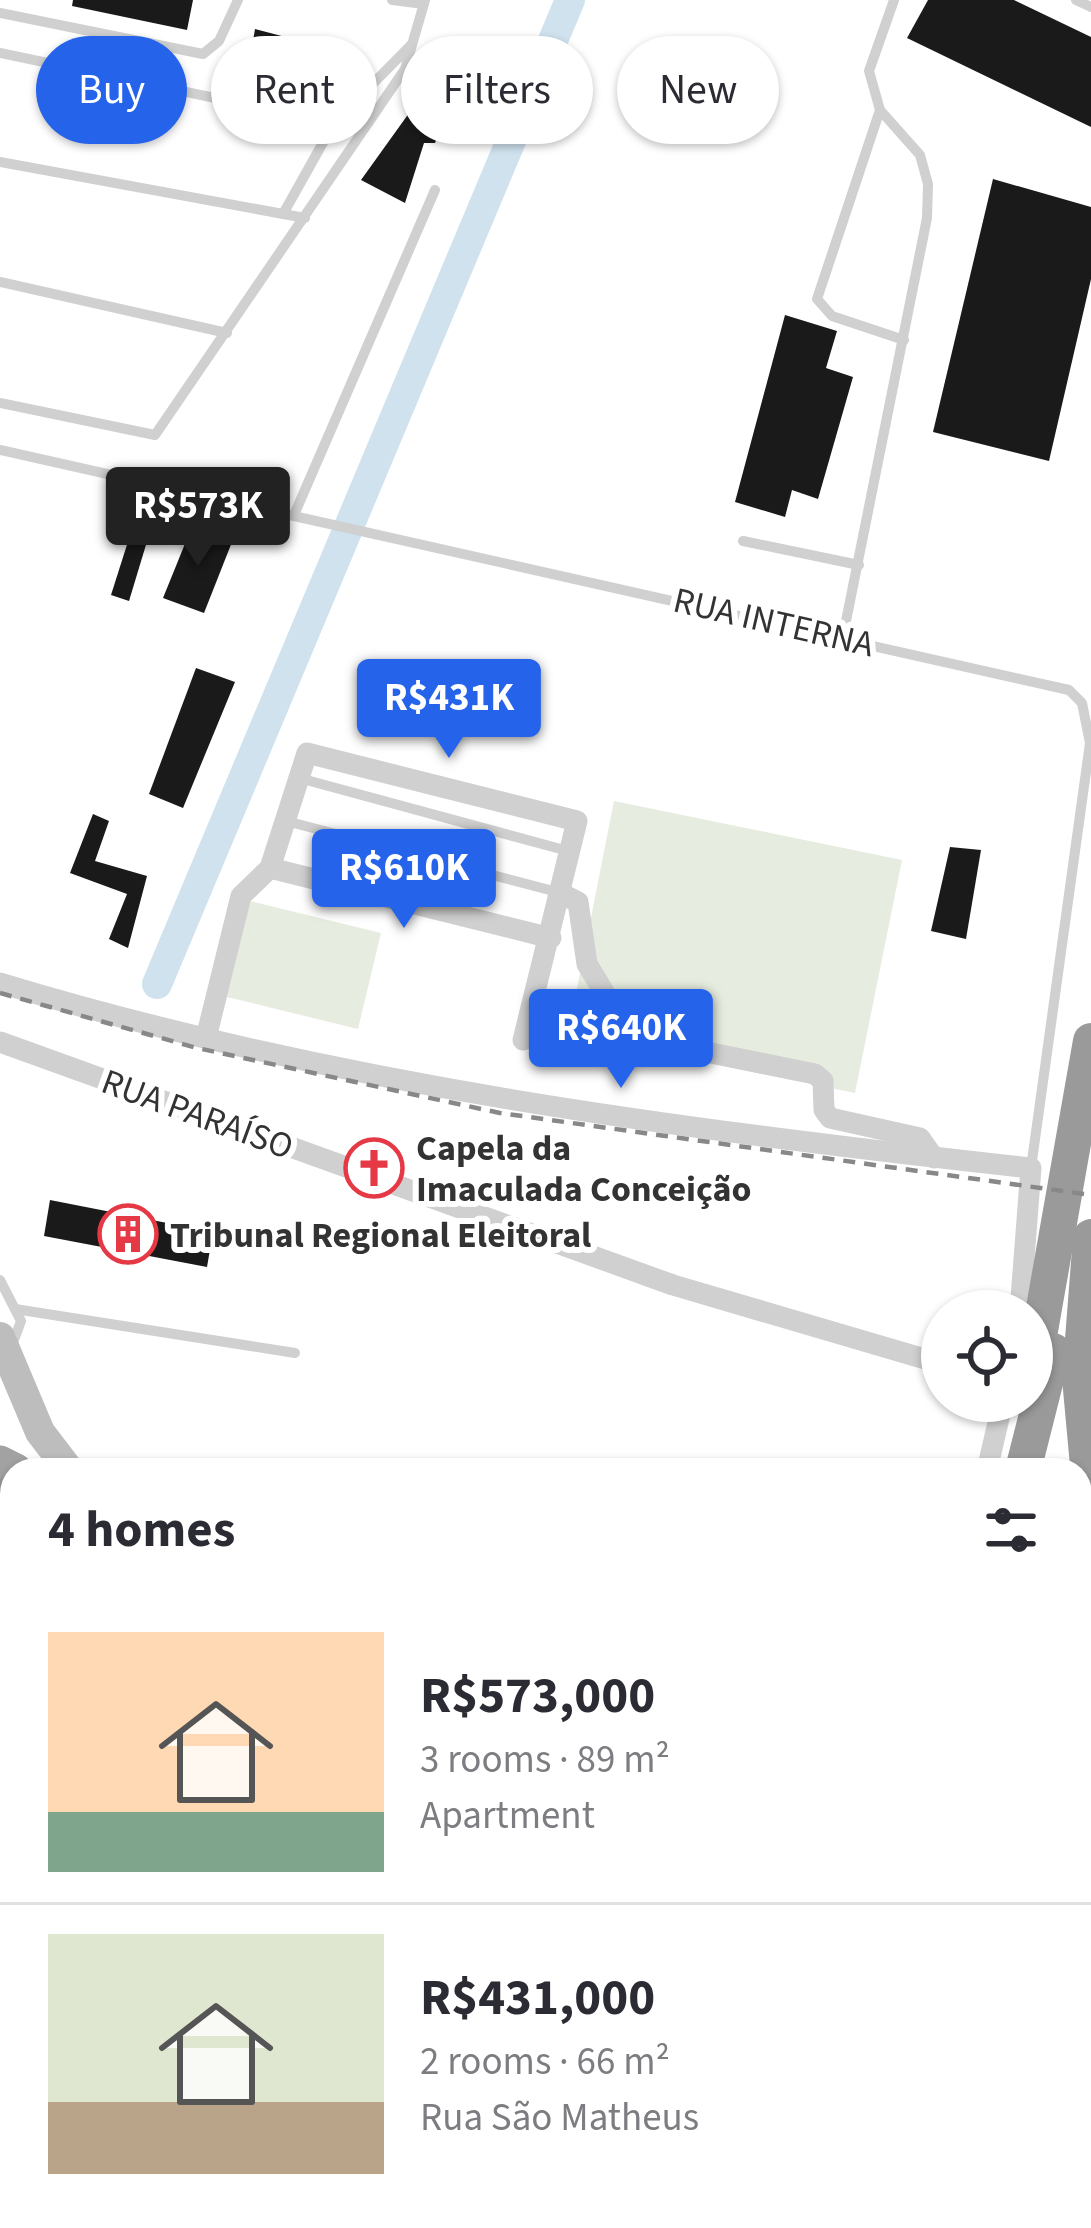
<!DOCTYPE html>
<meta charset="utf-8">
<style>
body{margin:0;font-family:"Source Sans 3",sans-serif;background:#f2f2f3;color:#2b2b33;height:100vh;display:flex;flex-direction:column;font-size:45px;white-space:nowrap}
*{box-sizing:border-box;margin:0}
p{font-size:39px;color:#7c7c81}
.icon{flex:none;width:66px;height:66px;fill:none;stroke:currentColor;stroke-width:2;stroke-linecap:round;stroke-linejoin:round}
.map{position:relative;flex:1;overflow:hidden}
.sheet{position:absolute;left:0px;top:1458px;width:1092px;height:771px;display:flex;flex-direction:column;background:#fff;border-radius:36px 36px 0 0;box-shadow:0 3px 9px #0004}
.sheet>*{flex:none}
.hud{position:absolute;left:36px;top:36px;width:1020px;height:108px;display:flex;gap:24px}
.buttons{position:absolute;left:921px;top:1290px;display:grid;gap:24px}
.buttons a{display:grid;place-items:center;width:132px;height:132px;border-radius:50%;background:#fff;box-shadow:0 3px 9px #0004;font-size:60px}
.price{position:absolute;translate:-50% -102px;padding:0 27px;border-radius:12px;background:#2563eb;color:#fff;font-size:39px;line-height:78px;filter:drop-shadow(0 3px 6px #0008)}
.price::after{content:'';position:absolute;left:50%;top:72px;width:36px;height:27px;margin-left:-18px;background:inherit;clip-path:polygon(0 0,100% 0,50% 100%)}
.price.selected{background:#222;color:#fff}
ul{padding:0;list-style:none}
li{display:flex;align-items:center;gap:36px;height:300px;padding:0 48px}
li+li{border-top:3px solid #e1e1e2}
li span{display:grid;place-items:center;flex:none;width:336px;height:240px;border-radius:0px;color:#555}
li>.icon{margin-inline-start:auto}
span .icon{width:144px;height:144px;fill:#fffc;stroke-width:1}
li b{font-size:51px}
h2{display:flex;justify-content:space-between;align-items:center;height:144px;padding:0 48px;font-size:51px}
.chip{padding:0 42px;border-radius:54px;background:#fff;box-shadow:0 3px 9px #0004;font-size:42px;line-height:108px}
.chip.selected{background:#2563eb;color:#fff}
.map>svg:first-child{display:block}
</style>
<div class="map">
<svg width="1091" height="2228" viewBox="0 0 1091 2228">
<rect width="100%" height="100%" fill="#fff"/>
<g fill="#e6ecdf">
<polygon points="614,801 902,860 855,1093 568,1034"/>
<polygon points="250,901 381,933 358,1029 227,997"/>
</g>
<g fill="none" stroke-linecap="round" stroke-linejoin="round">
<polyline stroke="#cfe2ee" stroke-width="30" points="157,984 570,0"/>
</g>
<g fill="#1a1a1a">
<polygon points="73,0 193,0 187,30 72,6"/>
<polygon points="928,0 1014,0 1091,37 1091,127 907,38"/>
<polygon points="255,29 327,48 318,86 248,71"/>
<polygon points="450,56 464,62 435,143 424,143 405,203 361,180"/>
<polygon points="993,179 1091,207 1091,279 1049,461 933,432"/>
<polygon points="785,315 837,331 826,368 853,377 818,499 792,490 785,517 735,502"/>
<polygon points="138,510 155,515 129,601 111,595"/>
<polygon points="193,524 232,542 204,613 163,598"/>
<polygon points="196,668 235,682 183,808 149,794"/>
<polygon points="93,814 109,821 95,861 147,876 128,948 109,939 127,894 70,873"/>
<polygon points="950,847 981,850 966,939 931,931"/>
<polygon points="50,1200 213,1232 207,1267 44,1236"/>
</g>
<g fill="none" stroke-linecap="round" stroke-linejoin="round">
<g stroke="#cdcdcd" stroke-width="3" stroke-dasharray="6 6" stroke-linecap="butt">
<polyline points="0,2017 12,1988"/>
<polyline points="0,2106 12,2130"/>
<polyline points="1080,2152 1091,2152"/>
<polyline points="73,2228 84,2217"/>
<polyline points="186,2228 210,2217"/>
<polyline points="585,2228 589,2217"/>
</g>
<g stroke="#d0d0d0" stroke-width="10">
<polyline points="392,0 424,4"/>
<polyline points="1076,0 1091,7"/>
<polyline points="0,13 203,54 219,41 238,0"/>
<polyline points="0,53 334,123 412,44"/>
<polyline points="880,110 817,299 832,316 904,340"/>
<polyline points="0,162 305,218"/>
<polyline points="283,214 334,123"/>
<polyline points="0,282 227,333"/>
<polyline points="0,403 155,435 405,69 425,0"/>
<polyline points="0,450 1069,690 1082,703 1090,743 1031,1168"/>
<polyline points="294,515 435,190"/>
<polyline points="743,541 859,565"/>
<polyline points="843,636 927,218 928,184 920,155 880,110 869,71 894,0"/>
<polyline points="299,778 568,851"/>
<polyline points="286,821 561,893"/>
<polyline points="0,1280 21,1321 11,1348"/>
<polyline points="15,1309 295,1353"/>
<polyline points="0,1846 12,1839"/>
<polyline points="0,1868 12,1870"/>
<polyline points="0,1917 12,1919"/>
<polyline points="0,2160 12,2150"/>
<polyline points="41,2228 54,2221"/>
<polyline points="479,2228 503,2217"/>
</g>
<polyline stroke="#d0d0d0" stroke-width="15" points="1080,1569 1091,1584"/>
<g stroke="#d0d0d0" stroke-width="21">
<polyline points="270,868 551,938"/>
<polyline points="562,894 578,902 587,964 616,1012 630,1028 652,1041 815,1074 823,1081 824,1110 830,1118 920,1138 934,1158"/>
<path d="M0 983C336 1085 683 1130 1031 1168L1020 1311"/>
<polyline points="206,1038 241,896 270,868 307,753 577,821 523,1040"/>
<polyline points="0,1042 673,1285 942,1364"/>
<polyline points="987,1470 1003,1401"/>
<polyline points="1080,1690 1091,1643"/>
<polyline points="1080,1759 1091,1699"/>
<polyline points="1080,1817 1091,1820"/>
<polyline points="906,2228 937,2217"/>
</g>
<g stroke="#bdbdbd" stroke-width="30">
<polyline points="0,1337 40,1432 69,1470"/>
<polyline points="0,1630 12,1632"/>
</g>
<g stroke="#a2a2a2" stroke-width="33">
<polyline points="0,1462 16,1470"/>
<polyline points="1080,1855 1091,1865"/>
<polyline points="1016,2228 1017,2217"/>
</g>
<g stroke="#9a9a9a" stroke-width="36">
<polyline points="1091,1237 1080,1378 1091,1498"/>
<polyline points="1032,1376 1091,1041"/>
<polyline points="1023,1470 1053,1351"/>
<polyline points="0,1497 12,1504"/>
<polyline points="0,1576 12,1582"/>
<polyline points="1080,1647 1091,1598"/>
<polyline points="1080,1939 1091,1964"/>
<polyline points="1080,2003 1091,2040"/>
<polyline points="801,2228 804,2217"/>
<polyline points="1042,2228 1043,2217"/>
</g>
<polyline stroke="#888" stroke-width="4.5" stroke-dasharray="12 9" stroke-linecap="butt" points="0,993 197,1048 500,1113 1091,1195"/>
</g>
<defs>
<g id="church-ring" transform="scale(3)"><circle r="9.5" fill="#fff" stroke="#e63946" stroke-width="1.5"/><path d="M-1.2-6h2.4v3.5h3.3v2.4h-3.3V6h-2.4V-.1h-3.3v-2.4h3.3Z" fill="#e63946"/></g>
<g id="building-ring" transform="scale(3)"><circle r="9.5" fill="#fff" stroke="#e63946" stroke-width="1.5"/><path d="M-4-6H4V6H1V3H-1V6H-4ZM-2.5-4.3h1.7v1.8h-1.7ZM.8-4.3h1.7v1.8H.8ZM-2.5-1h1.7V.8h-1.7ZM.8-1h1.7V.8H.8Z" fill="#e63946"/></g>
</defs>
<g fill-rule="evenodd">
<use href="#church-ring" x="374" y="1168"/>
<use href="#building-ring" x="128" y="1234"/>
</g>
<g text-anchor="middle" stroke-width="12" stroke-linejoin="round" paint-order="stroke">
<g font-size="36" fill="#333" stroke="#fff">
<text transform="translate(774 621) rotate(13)" y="13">RUA INTERNA</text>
<text transform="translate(198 1113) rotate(20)" y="13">RUA PARAÍSO</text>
</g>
<g font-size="36" font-weight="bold" fill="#333" stroke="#fff" text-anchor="start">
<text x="416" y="1160">Capela da<tspan x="416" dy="41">Imaculada Conceição</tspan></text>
<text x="170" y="1247">Tribunal Regional Eleitoral</text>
</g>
</g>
</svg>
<div class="buttons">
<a><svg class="icon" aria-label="locate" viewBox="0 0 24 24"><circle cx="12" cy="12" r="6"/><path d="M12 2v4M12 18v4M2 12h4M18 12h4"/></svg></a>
</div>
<b class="price selected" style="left:198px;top:569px">R$573K</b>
<b class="price" style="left:449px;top:761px">R$431K</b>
<b class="price" style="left:404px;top:931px">R$610K</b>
<b class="price" style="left:621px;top:1091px">R$640K</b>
<div class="hud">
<a class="chip selected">Buy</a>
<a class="chip">Rent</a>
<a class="chip">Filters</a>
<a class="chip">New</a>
</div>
<section class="sheet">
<h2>4 homes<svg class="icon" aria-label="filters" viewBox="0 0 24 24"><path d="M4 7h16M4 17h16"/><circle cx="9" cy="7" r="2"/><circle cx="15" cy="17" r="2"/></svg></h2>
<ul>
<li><span style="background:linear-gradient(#ffd9b3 75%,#7fa58c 0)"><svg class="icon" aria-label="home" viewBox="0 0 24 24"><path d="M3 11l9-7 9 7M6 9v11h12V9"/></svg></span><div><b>R$573,000</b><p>3 rooms · 89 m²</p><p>Apartment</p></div></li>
<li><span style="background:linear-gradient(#dfe7d0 70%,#b9a48a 0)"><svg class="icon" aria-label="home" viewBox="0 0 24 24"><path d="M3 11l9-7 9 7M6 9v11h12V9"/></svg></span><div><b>R$431,000</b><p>2 rooms · 66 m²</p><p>Rua São Matheus</p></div></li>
</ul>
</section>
</div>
